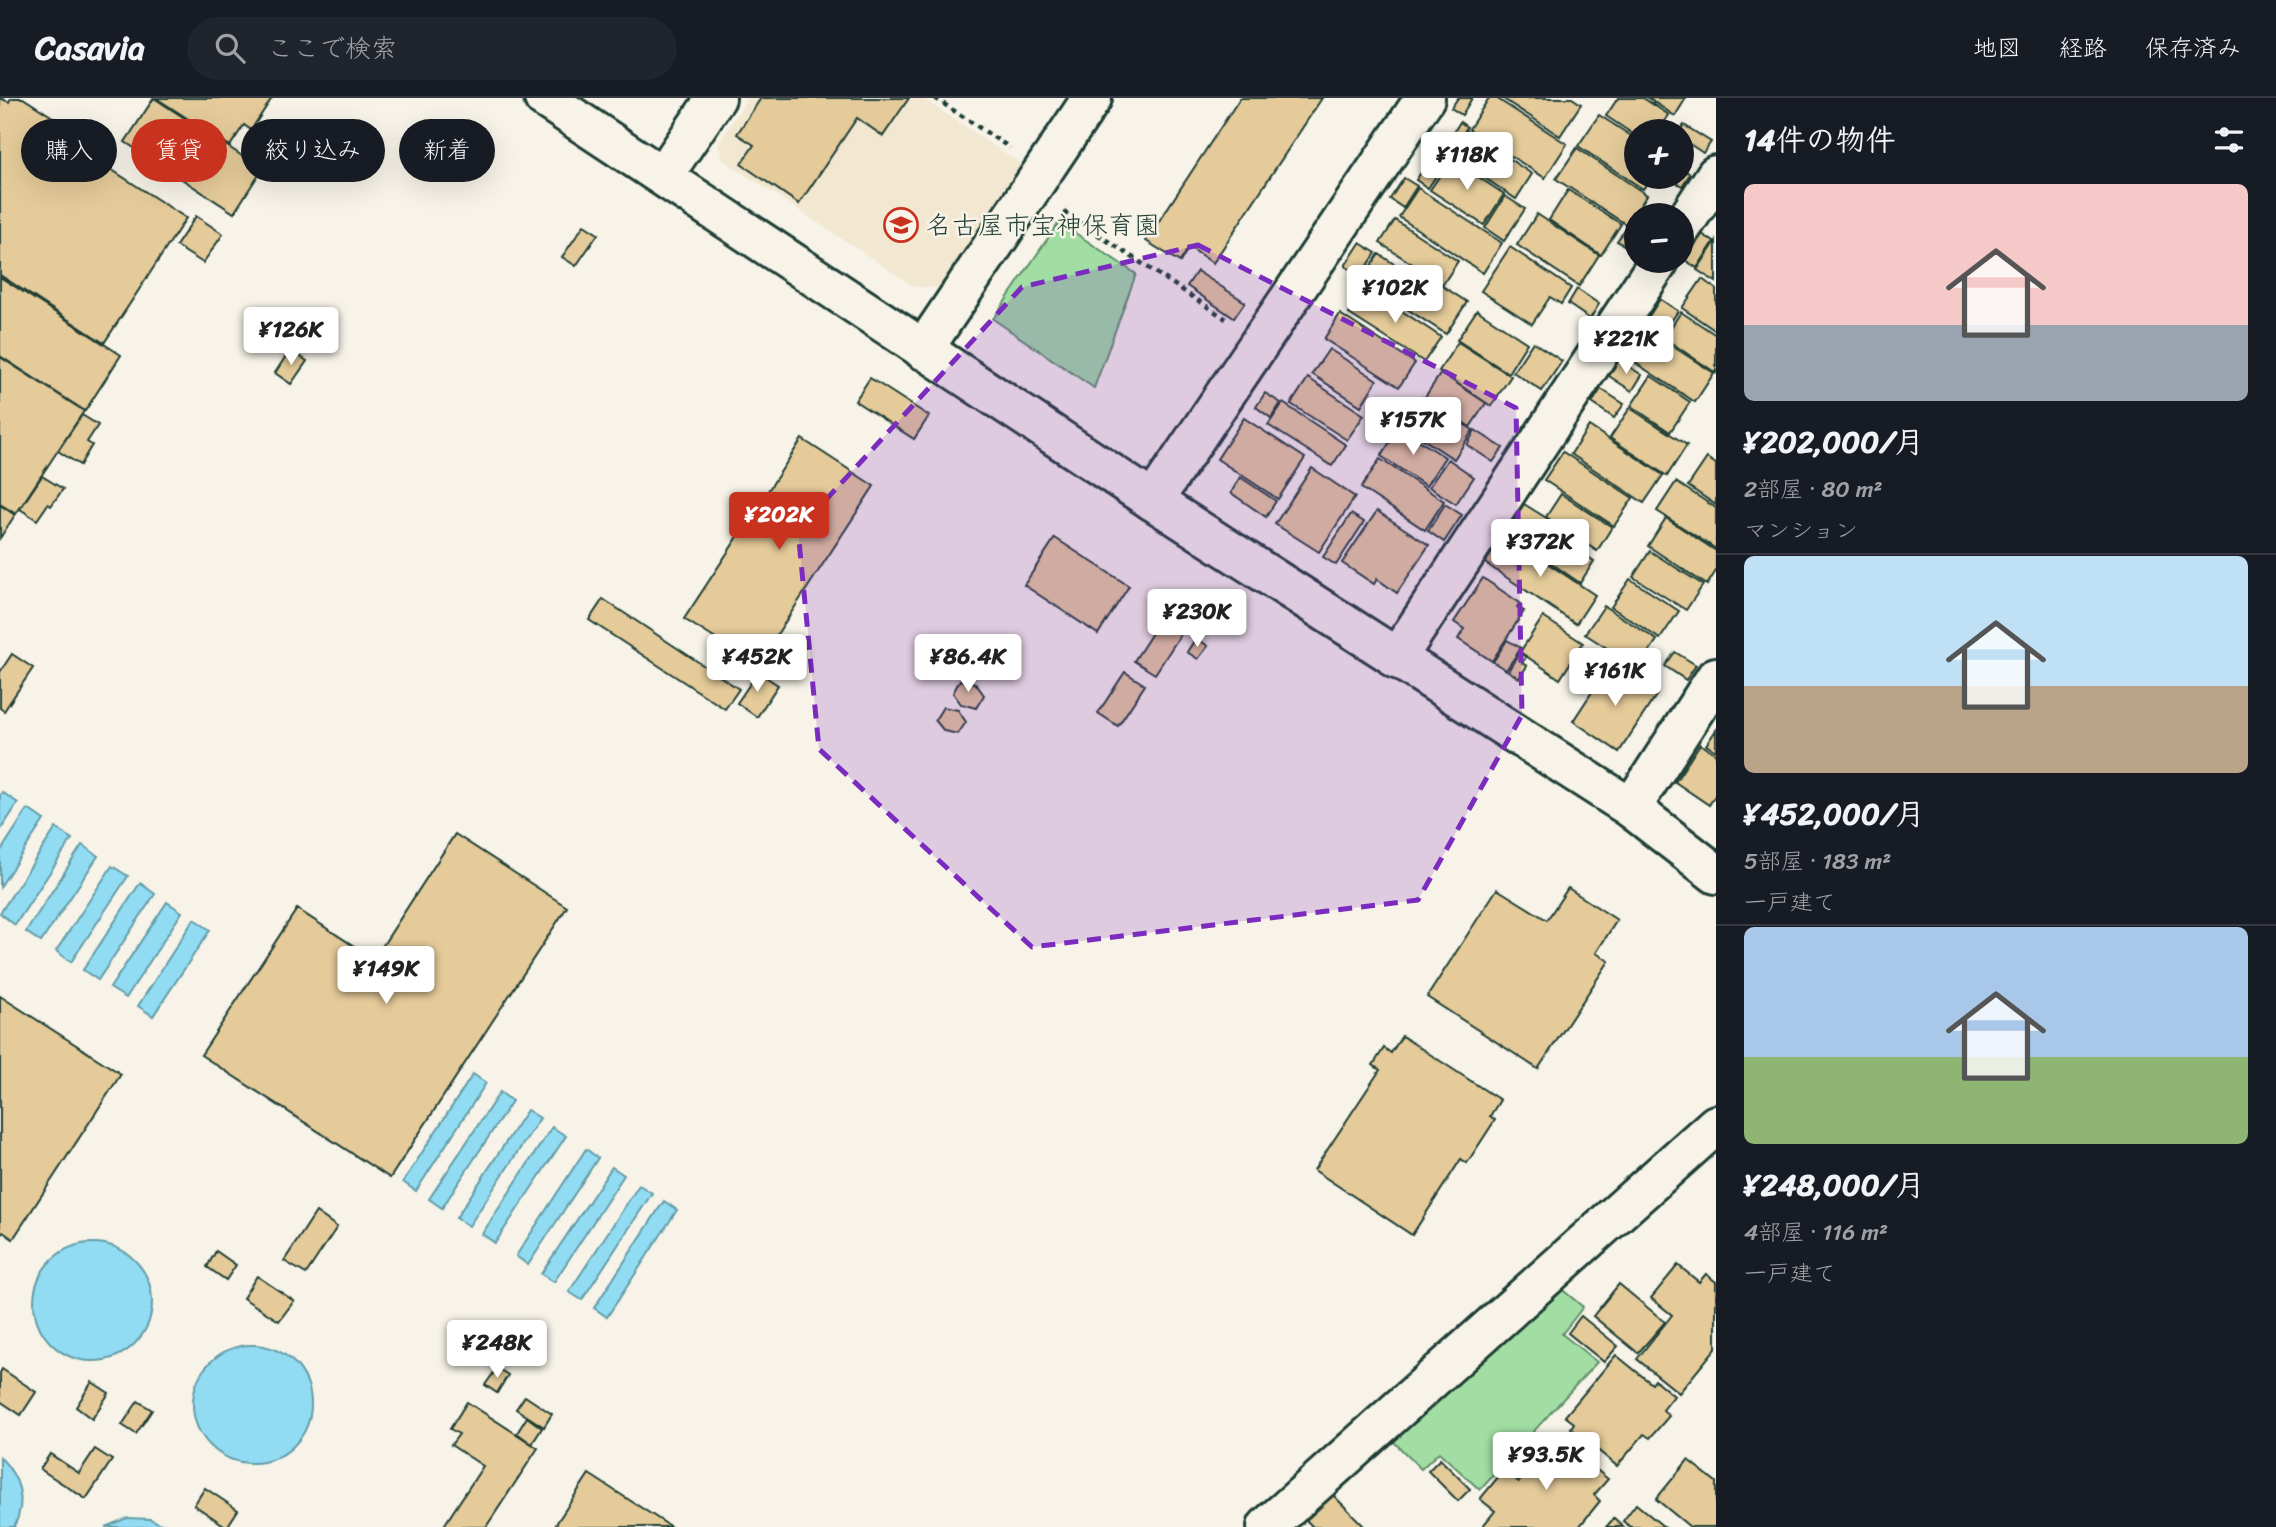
<!DOCTYPE html>
<html lang="ja">
<meta charset="utf-8">
<style>
body{margin:0;font-family:Sriracha,"Klee One",sans-serif;background:#20242c;color:#f1f3f6;height:100vh;display:flex;flex-direction:column;font-size:26px;white-space:nowrap}
*{box-sizing:border-box;margin:0}
p{font-size:23px;color:#9ea1a6}
.icon{flex:none;width:38px;height:38px;fill:none;stroke:currentColor;stroke-width:2;stroke-linecap:round;stroke-linejoin:round}
.map{position:relative;flex:1;overflow:hidden}
.side{display:flex;flex-direction:column;background:#171b24;width:560px}
.side>*{flex:none}
.banner{position:absolute;left:21px;top:21px;width:665px;height:63px;display:flex;gap:14px}
.controls{position:absolute;left:1624px;top:21px;display:grid;gap:14px}
.controls a{display:grid;place-items:center;width:70px;height:70px;border-radius:50%;background:#171b24;box-shadow:0 7px 28px #0002;font-size:35px}
.price{position:absolute;translate:-50% -60px;padding:0 16px;border-radius:7px;background:#fff;color:#222;font-size:23px;line-height:46px;filter:drop-shadow(0 2px 4px #0008)}
.price::after{content:'';position:absolute;left:50%;top:42px;width:21px;height:16px;margin-left:-10px;background:inherit;clip-path:polygon(0 0,100% 0,50% 100%)}
.price.active{background:#c8321e;color:#fff}
ul{padding:0;list-style:none}
li{display:grid;align-content:center;gap:14px;height:371px;padding:0 28px}
li+li{border-top:2px solid #363941}
li span{display:grid;place-items:center;height:217px;border-radius:10px;color:#555}
li>.icon{margin-inline-start:auto}
span .icon{width:126px;height:126px;fill:#fffc;stroke-width:1}
li b{font-size:30px}
h2{display:flex;justify-content:space-between;align-items:center;height:84px;padding:0 28px;font-size:30px}
.chip{padding:0 24px;border-radius:32px;background:#171b24;box-shadow:0 7px 28px #0002;font-size:24px;line-height:63px}
.chip.active{background:#c8321e;color:#fff}
header{display:flex;align-items:center;gap:42px;box-sizing:border-box;height:98px;padding:0 35px;background:#171b24;border-bottom:2px solid #363941}
header strong{font-size:33px}
nav{display:flex;gap:38px;margin-inline-start:auto;font-size:24px}
.search{width:490px;height:63px;background:#20242c;display:flex;align-items:center;gap:18px;box-sizing:border-box;padding:0 24px;border-radius:38px;color:#9ea1a6;font-size:26px}
main{display:flex;flex:1;min-height:0}
.map>svg:first-child{display:block}
</style>
<header>
<strong>Casavia</strong>
<div class="search"><svg class="icon" aria-label="search" viewBox="0 0 24 24"><circle cx="10" cy="10" r="6"/><path d="M15 15l6 6"/></svg>ここで検索</div>
<nav><a>地図</a><a>経路</a><a>保存済み</a></nav>
</header>
<main>
<div class="map">
<svg width="1716" height="1429" viewBox="0 0 1716 1429">
<rect width="100%" height="100%" fill="#f7f3e8"/>
<filter id="ink" filterUnits="userSpaceOnUse"><feTurbulence type="fractalNoise" baseFrequency=".0143" numOctaves="2"/><feDisplacementMap in="SourceGraphic" scale="14" xChannelSelector="R" yChannelSelector="G"/><feConvolveMatrix kernelMatrix="1 2 1 2 8 2 1 2 1" color-interpolation-filters="sRGB"/></filter>
<g filter="url(#ink)">
<polygon fill="#f2e7d1" points="748,0 922,0 1021,66 941,189 915,189 723,62 718,46"/>
<g fill="#a2dea4" stroke="#608e6c" stroke-width="2">
<polygon points="1059,124 1136,176 1094,290 993,221"/>
<polygon points="1558,1188 1583,1209 1562,1236 1597,1264 1480,1392 1439,1354 1421,1371 1388,1338"/>
</g>
<g fill="#92dcf3" stroke="#649ca7" stroke-width="2">
<polygon points="2,694 18,705 0,733 0,697"/>
<polygon points="28,711 44,722 0,789 0,754"/>
<polygon points="56,730 72,741 15,827 0,815"/>
<polygon points="82,747 98,758 41,844 26,834"/>
<polygon points="112,768 128,778 71,864 56,853"/>
<polygon points="140,785 155,796 98,882 83,872"/>
<polygon points="167,804 182,814 126,900 110,890"/>
<polygon points="194,821 210,832 153,918 138,908"/>
<polygon points="473,976 486,985 416,1093 403,1084"/>
<polygon points="500,994 512,1003 442,1110 429,1101"/>
<polygon points="527,1012 540,1020 469,1128 456,1120"/>
<polygon points="552,1029 566,1038 495,1145 482,1136"/>
<polygon points="586,1051 598,1060 528,1167 516,1158"/>
<polygon points="612,1069 624,1077 554,1184 541,1176"/>
<polygon points="639,1087 652,1095 582,1202 569,1194"/>
<polygon points="664,1103 677,1112 607,1219 594,1210"/>
<circle cx="93" cy="1204" r="59"/>
<circle cx="252" cy="1306" r="59"/>
<path d="M0 1359C20 1380 27 1402 14 1429H0Z"/>
<polygon points="127,1420 150,1421 168,1429 105,1429"/>
</g>
<g fill="#e5cb9a" stroke="#1f3d34" stroke-width="2">
<polygon points="0,0 9,4 11,0 23,0 76,34 69,44 186,120 104,245 0,177"/>
<polygon points="154,0 262,71 234,115 125,44"/>
<polygon points="156,0 272,0 251,32 244,27 230,48"/>
<polygon points="761,0 909,0 883,38 857,20 799,106 741,66 754,47 737,36"/>
<polygon points="1240,0 1322,0 1213,165 1189,149 1180,164 1146,143"/>
<polygon points="1458,0 1472,0 1462,17 1451,10"/>
<polygon points="1489,0 1496,0 1567,46 1545,80 1469,31"/>
<polygon points="1502,0 1572,0 1581,6 1560,38"/>
<polygon points="1618,0 1643,0 1669,17 1658,33 1636,33 1636,38 1606,18"/>
<polygon points="1648,0 1686,0 1675,18"/>
<polygon points="1599,17 1636,41 1636,79 1651,79 1643,91 1578,48"/>
<polygon points="1460,24 1467,29 1457,45 1450,40"/>
<polygon points="1684,27 1711,44 1703,55 1682,41 1680,33"/>
<polygon points="1467,33 1532,76 1516,101 1451,57"/>
<polygon points="1577,50 1647,97 1627,127 1556,81"/>
<polygon points="1436,52 1448,60 1428,90 1416,82"/>
<polygon points="1451,61 1504,96 1484,127 1430,92"/>
<polygon points="1682,70 1690,76 1682,88 1666,79 1682,79"/>
<polygon points="1404,80 1417,88 1403,110 1390,101"/>
<polygon points="1418,90 1502,145 1483,175 1399,119"/>
<polygon points="1568,92 1621,126 1601,157 1549,122"/>
<polygon points="1505,98 1525,111 1504,143 1485,130"/>
<polygon points="1537,116 1599,157 1579,188 1517,147"/>
<polygon points="196,118 223,136 203,165 176,148"/>
<polygon points="1395,122 1458,163 1443,186 1380,145"/>
<polygon points="584,127 598,136 576,168 562,159"/>
<polygon points="1625,131 1636,138 1635,154 1617,143"/>
<polygon points="1702,136 1714,144 1697,170 1685,162"/>
<polygon points="1716,143 1716,184 1697,172"/>
<polygon points="1360,145 1376,155 1361,178 1345,168"/>
<polygon points="1510,149 1571,190 1561,206 1550,199 1532,226 1481,193"/>
<polygon points="1379,156 1432,191 1436,184 1467,204 1446,236 1362,182"/>
<polygon points="1197,173 1245,204 1234,220 1187,188"/>
<polygon points="0,179 121,257 85,313 0,258"/>
<polygon points="1702,181 1716,191 1716,233 1682,210"/>
<polygon points="1367,190 1441,239 1424,264 1349,216"/>
<polygon points="1577,191 1599,206 1590,221 1568,206"/>
<polygon points="1660,201 1678,213 1661,239 1644,226"/>
<polygon points="1477,212 1527,245 1508,275 1457,242"/>
<polygon points="1681,214 1716,237 1716,275 1664,240"/>
<polygon points="1340,216 1415,265 1399,289 1324,241"/>
<polygon points="1641,228 1714,275 1695,304 1622,256"/>
<polygon points="1458,244 1511,278 1491,308 1439,273"/>
<polygon points="1533,244 1562,263 1542,293 1513,274"/>
<polygon points="1329,251 1377,282 1361,308 1312,276"/>
<polygon points="290,252 307,263 291,286 275,275"/>
<polygon points="0,259 84,313 16,416 0,406"/>
<polygon points="1619,262 1642,277 1632,293 1609,278"/>
<polygon points="1441,275 1486,305 1470,329 1425,299"/>
<polygon points="1651,278 1690,304 1670,334 1631,308"/>
<polygon points="870,280 929,318 914,341 855,303"/>
<polygon points="1308,280 1364,317 1347,342 1291,306"/>
<polygon points="1601,291 1624,306 1614,320 1592,305"/>
<polygon points="1265,295 1281,305 1271,320 1256,309"/>
<polygon points="1422,299 1473,332 1454,361 1403,328"/>
<polygon points="1385,300 1395,307 1386,321 1375,314"/>
<polygon points="1283,305 1346,347 1332,368 1268,327"/>
<polygon points="1630,310 1687,347 1667,378 1610,340"/>
<polygon points="82,317 98,327 87,344 92,347 80,367 58,353"/>
<polygon points="1244,320 1305,360 1278,401 1217,361"/>
<polygon points="1589,328 1663,377 1644,405 1571,356"/>
<polygon points="1399,330 1445,359 1426,388 1381,358"/>
<polygon points="1475,332 1503,350 1493,364 1467,347"/>
<polygon points="802,341 874,388 757,567 684,521"/>
<polygon points="1563,354 1633,400 1614,428 1544,382"/>
<polygon points="1707,360 1716,366 1716,407 1688,388"/>
<polygon points="1380,361 1444,403 1425,432 1361,390"/>
<polygon points="1448,361 1474,379 1456,406 1429,389"/>
<polygon points="1312,370 1355,399 1319,454 1275,426"/>
<polygon points="42,378 63,391 51,408 48,406 37,422 20,411"/>
<polygon points="1240,379 1276,403 1266,419 1231,395"/>
<polygon points="1676,384 1716,410 1716,451 1657,413"/>
<polygon points="1561,396 1612,429 1597,453 1546,419"/>
<polygon points="1445,406 1462,417 1444,444 1428,433"/>
<polygon points="1524,406 1548,421 1537,437 1514,422"/>
<polygon points="0,407 15,417 0,440"/>
<polygon points="1377,413 1429,447 1397,495 1377,481 1374,486 1342,465"/>
<polygon points="1351,416 1364,424 1336,467 1323,459"/>
<polygon points="1666,420 1716,453 1716,473 1707,487 1648,448"/>
<polygon points="1549,432 1594,463 1580,485 1535,454"/>
<polygon points="1504,436 1595,497 1576,526 1485,465"/>
<polygon points="1055,440 1129,488 1098,536 1024,487"/>
<polygon points="1650,453 1703,487 1686,512 1633,479"/>
<polygon points="1483,480 1520,505 1517,509 1524,513 1492,563 1458,541 1464,531 1454,524"/>
<polygon points="1630,481 1679,513 1660,541 1611,509"/>
<polygon points="603,501 739,591 725,611 589,522"/>
<polygon points="1604,508 1657,542 1638,570 1585,536"/>
<polygon points="1167,512 1188,525 1155,576 1134,563"/>
<polygon points="1543,519 1583,545 1560,581 1520,554"/>
<polygon points="1196,540 1208,548 1198,561 1187,554"/>
<polygon points="1507,542 1521,550 1506,572 1493,564"/>
<polygon points="1675,554 1696,567 1686,582 1665,568"/>
<polygon points="1519,555 1526,559 1522,565 1527,568 1519,580 1508,573"/>
<polygon points="12,556 33,570 4,613 0,610 0,574"/>
<polygon points="1611,565 1657,596 1619,654 1573,623"/>
<polygon points="758,574 778,587 757,619 737,605"/>
<polygon points="1125,574 1145,587 1118,628 1098,615"/>
<polygon points="960,582 975,585 984,597 976,610 961,606 953,595"/>
<polygon points="943,609 958,612 966,624 958,636 944,633 935,622"/>
<polygon points="1716,632 1716,653 1706,647"/>
<polygon points="1700,646 1716,656 1716,696 1709,707 1675,684"/>
<polygon points="455,736 567,809 390,1080 201,957 297,811 374,861"/>
<polygon points="1568,790 1617,822 1596,855 1609,863 1538,971 1427,899 1497,791 1547,822"/>
<polygon points="0,898 121,976 13,1141 3,1134 0,1138"/>
<polygon points="1402,938 1500,1002 1490,1018 1495,1022 1467,1065 1461,1061 1412,1137 1314,1072 1380,972 1373,967 1384,950 1391,955"/>
<polygon points="316,1114 337,1129 306,1176 284,1163"/>
<polygon points="216,1153 236,1167 226,1182 207,1169"/>
<polygon points="1678,1167 1699,1184 1706,1176 1716,1184 1716,1250 1679,1295 1637,1261 1672,1217 1651,1200"/>
<polygon points="257,1178 294,1203 279,1223 243,1200"/>
<polygon points="1619,1186 1665,1224 1638,1255 1593,1218"/>
<polygon points="1581,1218 1618,1248 1604,1264 1568,1235"/>
<polygon points="1616,1257 1652,1286 1655,1282 1674,1298 1663,1312 1669,1318 1650,1340 1644,1336 1617,1368 1571,1330 1574,1325 1565,1318"/>
<polygon points="497,1270 508,1277 497,1295 485,1287"/>
<polygon points="2,1271 36,1294 21,1317 0,1303 0,1275"/>
<polygon points="92,1284 109,1295 92,1321 76,1309"/>
<polygon points="525,1298 552,1316 544,1329 516,1311"/>
<polygon points="138,1303 152,1312 136,1336 122,1327"/>
<polygon points="467,1304 538,1350 486,1429 443,1429 483,1368 451,1347 459,1336 450,1331"/>
<polygon points="527,1319 542,1330 532,1346 517,1335"/>
<polygon points="1556,1339 1608,1381 1594,1397 1600,1403 1579,1429 1482,1429 1495,1413 1480,1401 1504,1372 1519,1384"/>
<polygon points="95,1351 112,1362 86,1401 40,1371 50,1356 79,1375"/>
<polygon points="1440,1361 1470,1391 1458,1403 1428,1373"/>
<polygon points="1688,1362 1716,1384 1716,1429 1690,1429 1656,1401"/>
<polygon points="589,1376 671,1429 554,1429"/>
<polygon points="205,1390 238,1412 227,1429 194,1407"/>
<polygon points="1330,1394 1365,1429 1313,1429 1304,1420"/>
<polygon points="1636,1406 1664,1429 1630,1429 1623,1423"/>
<polygon points="1614,1420 1624,1429 1606,1429"/>
</g>
<g fill="none" stroke-linecap="round" stroke-linejoin="round">
<g stroke="#1f3d34" stroke-width="44">
<g id="minor">
<polyline points="544,0 1153,403 1631,710 1716,776"/>
<polyline points="663,78 716,0"/>
<polyline points="1682,129 1716,77"/>
<polyline points="923,252 1092,0"/>
<polyline points="1153,403 1425,0"/>
<polyline points="1396,561 1659,163"/>
<polyline points="1631,710 1716,579"/>
<polyline points="1267,1429 1716,1027"/>
</g>
</g>
<g stroke="#1f3d34" stroke-width="4.5" stroke-dasharray="5 5" stroke-linecap="butt">
<polyline points="935,0 1010,50"/>
<polyline points="1064,114 1226,221"/>
</g>
<use href="#minor" stroke="#f7f3e8" stroke-width="38"/>
</g>
</g>
<path fill="#7b2cbf" fill-opacity="0.2" stroke="#7b2cbf" stroke-width="5" stroke-dasharray="14 9" stroke-linejoin="round" d="M1198 147 1516 310 1522 617 1418 802 1032 849 819 651 798 432 1022 189Z"/>
<defs>
<g id="school-ring" transform="scale(1.75)"><circle r="9.5" fill="#f7f3e8" stroke="#c8321e" stroke-width="1.5"/><path d="M0-5L7-2L0 1L-7-2ZM-4 1L0 2.5L4 1V4Q0 6-4 4Z" fill="#c8321e"/></g>
</defs>
<g fill-rule="evenodd">
<use href="#school-ring" x="901" y="127"/>
</g>
<g text-anchor="middle" stroke-width="5" stroke-linejoin="round" paint-order="stroke">
<g font-size="26" fill="#1f3d34" stroke="#f7f3e8" text-anchor="start">
<text x="926" y="136">名古屋市宝神保育園</text>
</g>
</g>
</svg>
<div class="controls">
<a>+</a>
<a>−</a>
</div>
<b class="price" style="left:1467px;top:94px">¥118K</b>
<b class="price" style="left:1395px;top:227px">¥102K</b>
<b class="price" style="left:291px;top:269px">¥126K</b>
<b class="price" style="left:1626px;top:278px">¥221K</b>
<b class="price" style="left:1413px;top:359px">¥157K</b>
<b class="price active" style="left:779px;top:454px">¥202K</b>
<b class="price" style="left:1540px;top:481px">¥372K</b>
<b class="price" style="left:1197px;top:551px">¥230K</b>
<b class="price" style="left:757px;top:596px">¥452K</b>
<b class="price" style="left:968px;top:596px">¥86.4K</b>
<b class="price" style="left:1615px;top:610px">¥161K</b>
<b class="price" style="left:386px;top:908px">¥149K</b>
<b class="price" style="left:497px;top:1282px">¥248K</b>
<b class="price" style="left:1546px;top:1394px">¥93.5K</b>
<div class="banner">
<a class="chip">購入</a>
<a class="chip active">賃貸</a>
<a class="chip">絞り込み</a>
<a class="chip">新着</a>
</div>
</div>
<section class="side">
<h2>14件の物件<svg class="icon" aria-label="filters" viewBox="0 0 24 24"><path d="M4 7h16M4 17h16"/><circle cx="9" cy="7" r="2"/><circle cx="15" cy="17" r="2"/></svg></h2>
<ul>
<li><span style="background:linear-gradient(#f6c9c9 65%,#9aa5b1 0)"><svg class="icon" aria-label="home" viewBox="0 0 24 24"><path d="M3 11l9-7 9 7M6 9v11h12V9"/></svg></span><div><b>¥202,000/月</b><p>2部屋 · 80 m²</p><p>マンション</p></div></li>
<li><span style="background:linear-gradient(#bfe0f5 60%,#b9a48a 0)"><svg class="icon" aria-label="home" viewBox="0 0 24 24"><path d="M3 11l9-7 9 7M6 9v11h12V9"/></svg></span><div><b>¥452,000/月</b><p>5部屋 · 183 m²</p><p>一戸建て</p></div></li>
<li><span style="background:linear-gradient(#a9c7e8 60%,#8fb573 0)"><svg class="icon" aria-label="home" viewBox="0 0 24 24"><path d="M3 11l9-7 9 7M6 9v11h12V9"/></svg></span><div><b>¥248,000/月</b><p>4部屋 · 116 m²</p><p>一戸建て</p></div></li>
</ul>
</section>
</main>
